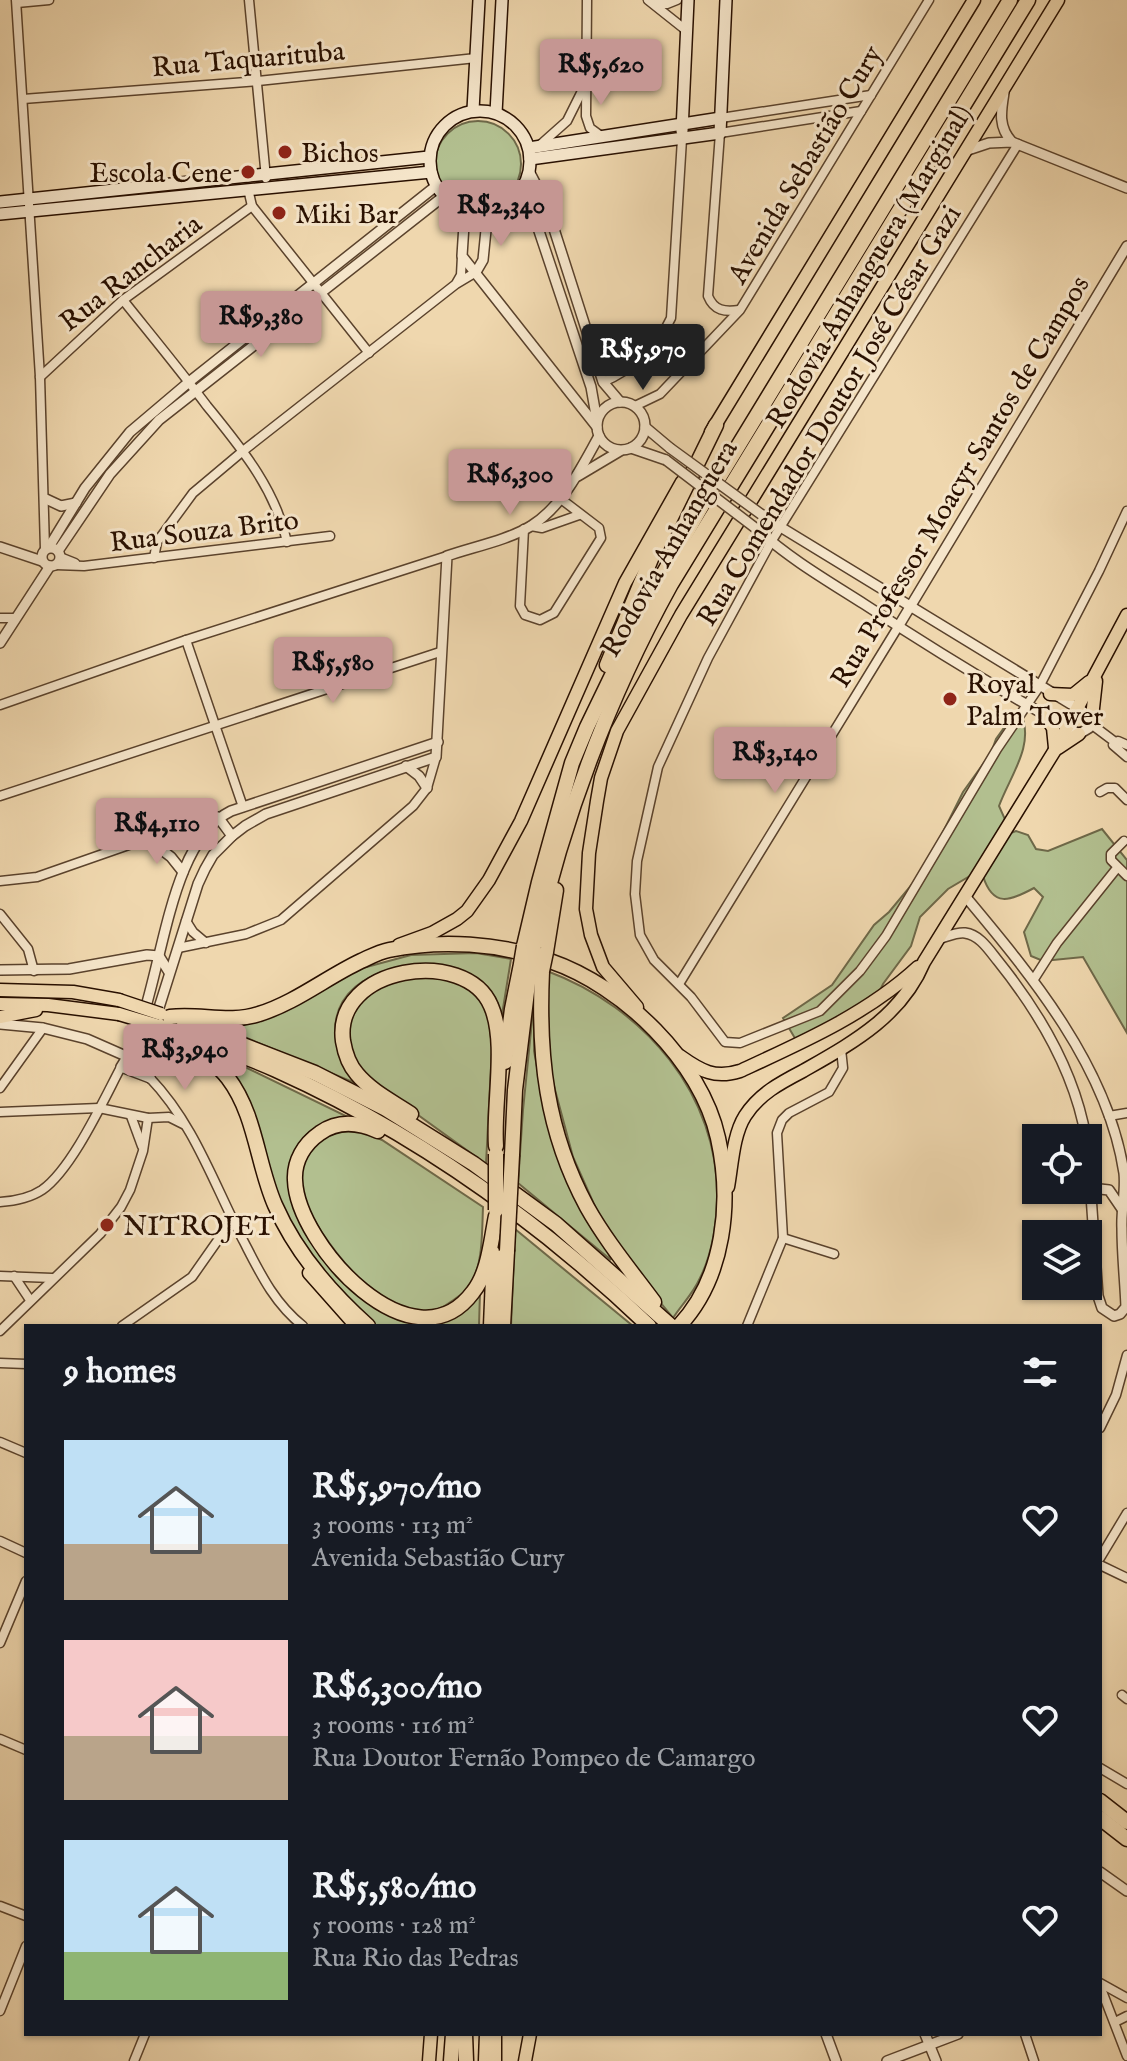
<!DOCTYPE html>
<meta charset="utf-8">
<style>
body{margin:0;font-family:"IM FELL English",serif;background:#242831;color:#f1f3f6;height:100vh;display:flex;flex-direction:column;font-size:30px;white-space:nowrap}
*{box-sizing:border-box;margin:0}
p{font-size:26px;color:#9ea1a6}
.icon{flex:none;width:44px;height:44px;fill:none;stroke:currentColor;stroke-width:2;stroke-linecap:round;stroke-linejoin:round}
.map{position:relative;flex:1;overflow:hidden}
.drawer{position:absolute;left:24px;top:1324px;width:1078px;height:712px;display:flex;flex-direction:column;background:#171b24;border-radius:0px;box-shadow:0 2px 6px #0004}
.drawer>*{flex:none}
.buttons{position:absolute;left:1022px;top:1124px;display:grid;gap:16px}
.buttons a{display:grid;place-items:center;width:80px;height:80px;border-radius:0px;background:#171b24;box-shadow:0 2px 6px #0004;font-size:40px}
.price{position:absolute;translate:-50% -68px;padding:0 18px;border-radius:8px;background:#c59692;color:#111;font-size:26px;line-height:52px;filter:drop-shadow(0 2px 4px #0008)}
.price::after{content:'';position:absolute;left:50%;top:48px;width:24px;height:18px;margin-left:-12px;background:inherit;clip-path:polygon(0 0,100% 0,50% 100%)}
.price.current{background:#222;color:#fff}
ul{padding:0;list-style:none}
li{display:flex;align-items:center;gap:24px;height:200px;padding:0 40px}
li span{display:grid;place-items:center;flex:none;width:224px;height:160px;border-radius:0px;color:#555}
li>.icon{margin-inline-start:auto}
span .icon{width:96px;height:96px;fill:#fffc;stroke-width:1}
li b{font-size:34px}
h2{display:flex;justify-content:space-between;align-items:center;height:96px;padding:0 40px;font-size:34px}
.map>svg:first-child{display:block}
</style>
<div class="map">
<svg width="1127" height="2061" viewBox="0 0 1127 2061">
<rect width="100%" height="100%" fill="#efd7ae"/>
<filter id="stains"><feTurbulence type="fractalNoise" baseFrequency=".0025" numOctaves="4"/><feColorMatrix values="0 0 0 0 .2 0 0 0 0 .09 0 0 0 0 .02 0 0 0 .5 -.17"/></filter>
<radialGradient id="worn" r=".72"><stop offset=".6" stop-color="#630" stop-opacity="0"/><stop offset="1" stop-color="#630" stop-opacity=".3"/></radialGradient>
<g fill="#b2bf8f" stroke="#6e6848" stroke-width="2">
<circle cx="478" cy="164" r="43"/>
<path d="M1016 711 1021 714C1035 745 1010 776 999 806L1011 833 1016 831 1028 835 1036 849 1048 851 1102 829 1127 860V1033L1083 957 1043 961 1031 956 1024 932 1043 897 1034 888C1010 901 993 908 983 876H970L948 889 920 917 911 946 883 984 877 997 796 1040 783 1018 832 985 874 925 889 912 924 870 963 792 991 753 996 739Z"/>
<path d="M476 953 511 959 501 1021C489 1006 477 985 463 973 453 964 434 966 421 966 372 966 323 993 338 1051 341 1063 350 1072 355 1083L230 1031 228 1027 250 1023 359 969 411 955Z"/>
<path d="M547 971C644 1007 720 1095 717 1201 716 1228 712 1254 700 1278 693 1294 682 1304 673 1318L627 1262 597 1211 573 1157 550 1071Z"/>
<polygon points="439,975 471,987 488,1012 492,1047 486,1164 371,1081 350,1057 347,1015 381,982"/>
<polygon points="534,1001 534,1051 539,1078 611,1260 518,1183 523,1110"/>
<polygon points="208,1049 350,1118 316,1128 306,1135 291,1159 288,1173 289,1189 297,1207 344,1277 421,1322 480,1292 479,1326 376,1326 368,1320 318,1265 289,1220 278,1197 247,1105 206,1053"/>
<path d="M354 1127 382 1140 483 1207C482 1230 483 1259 473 1280 469 1290 461 1295 452 1301 400 1342 334 1256 312 1216 308 1209 302 1201 300 1194 299 1186 299 1170 301 1163 307 1140 335 1133 354 1127Z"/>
<polygon points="515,1229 633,1326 511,1326"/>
</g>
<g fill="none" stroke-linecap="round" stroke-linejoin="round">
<g stroke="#5a422c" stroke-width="11">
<g id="minor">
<polyline points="16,0 40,377 45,549"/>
<polyline points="249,0 266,178"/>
<polyline points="587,0 586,116 590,128 601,136"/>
<polyline points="648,0 687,31"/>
<polyline points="17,3 49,0"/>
<polyline points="655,4 667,4 677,0"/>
<polyline points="23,99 258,81 476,58"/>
<polyline points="721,118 871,95"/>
<polyline points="1018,144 771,542 708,658 658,767 637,861 635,894 640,935 654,960 691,997 725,1042 740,1043 820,1011 860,971 886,936 997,749 1039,687 1099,571 1127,511"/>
<polyline points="540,145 567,121 582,91"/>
<polyline points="248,189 252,206 369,353"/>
<polyline points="457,282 461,275 462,256"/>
<path d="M123 300C151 335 180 370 207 406 241 448 275 488 287 542"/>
<path d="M739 310C725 312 714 311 708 296L720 133 861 111"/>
<polyline points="40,377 123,300 252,206"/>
<path d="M603 382C630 371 659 345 671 318L682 139"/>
<polyline points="635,406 660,394 740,310 929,0"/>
<polyline points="531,526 542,528 579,515"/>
<polyline points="524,529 520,606 525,615 540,620 554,613 601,538 599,528 561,499"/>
<polyline points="60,557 75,563"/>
<polyline points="154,558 157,542 193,493 243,451 456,284 476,272"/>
<polyline points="56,565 84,566 330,536"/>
<polyline points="0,618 15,618"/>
<polyline points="186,640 243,807"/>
<polyline points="0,705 186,640 447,556"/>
<polyline points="1091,724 1115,742"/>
<polyline points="1127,745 1118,741 1113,745 1127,757"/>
<polyline points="1100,792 1107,788 1115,788 1127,800"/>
<polyline points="0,796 440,652"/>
<polyline points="1124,841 1111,854 1111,860 1127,876"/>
<polyline points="0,881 37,877 206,818 218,817"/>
<polyline points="0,914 28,949 34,971"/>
<polyline points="186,921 193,932 206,943"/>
<polyline points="178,948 246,934 281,920 413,806 427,788 436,757"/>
<polyline points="1034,979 1057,943 1117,868"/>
<polyline points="679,984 898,627"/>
<path d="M150 1078C195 1125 214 1185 244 1242 260 1273 274 1303 303 1326"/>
<polyline points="0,1088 43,1028"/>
<polyline points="0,1112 99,1108 148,1118 169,1117 183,1124"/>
<polyline points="131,1116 142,1146"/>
<polyline points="1109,1116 1127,1113"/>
<path d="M0 1202C15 1201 30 1198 42 1190 72 1169 103 1101 121 1067"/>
<polyline points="783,1238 834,1254"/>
<polyline points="0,1276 52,1278"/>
<polyline points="14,1276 30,1300"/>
<polyline points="122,1326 192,1277 232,1220"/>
<polyline points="747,1326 783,1238 777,1133 782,1120 789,1113 829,1092 843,1068 841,1049"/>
<polyline points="0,1331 100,1234 121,1207 130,1190 143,1151 148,1118"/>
<polyline points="0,1363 26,1364"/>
<polyline points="1100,1428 1116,1395 1127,1355"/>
<polyline points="0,1442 26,1453"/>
<polyline points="0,1541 26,1553"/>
<polyline points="1100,1558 1127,1513"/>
<polyline points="1100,1565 1127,1578"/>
<polyline points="0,1643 26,1581"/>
<polyline points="1122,1695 1127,1699"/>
<polyline points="0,1739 26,1750"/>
<polyline points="1100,1768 1127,1784"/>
<polyline points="0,1906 26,1916"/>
<polyline points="1100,1983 1127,1998"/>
<polyline points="1100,1986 1127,2056"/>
<polyline points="0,2011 26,1946"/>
<polyline points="1115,2022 1127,2016"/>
<polyline points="1025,2034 1034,2061"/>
<polyline points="134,2061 145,2034"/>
</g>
</g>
<g stroke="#5a422c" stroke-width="12">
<g id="tertiary">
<path d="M1004 93C1001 111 998 127 1012 142"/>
<polyline points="968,150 989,143 1012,142 1127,188"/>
<polyline points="529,171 546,204 603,382 620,402"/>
<polyline points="510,202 521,202 531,207 591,387 597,421"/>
<polyline points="465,209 462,256 597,427"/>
<polyline points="476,272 483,260 488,210"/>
<circle cx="621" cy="426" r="24"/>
<polyline points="645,427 670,448"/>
<polyline points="631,448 666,460"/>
<polyline points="578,476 620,451"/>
<polyline points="46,499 61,506 76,503"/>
<path d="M758 530C790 559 828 581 864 604 934 650 1006 694 1079 734L1089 728 1092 717 769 520"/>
<polyline points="0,547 42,561"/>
<polyline points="49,547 85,488 130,432 189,382 436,186"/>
<circle cx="51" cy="557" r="9"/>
<polyline points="58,551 110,474 159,420 444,196"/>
<polyline points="898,627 1127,246"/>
<polyline points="0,643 50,566"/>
<polyline points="406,766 419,776 427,788"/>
<polyline points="218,817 232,836"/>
<polyline points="149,840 171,857 183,872"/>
<path d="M965 896C1031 975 1108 1067 1124 1173 1126 1191 1121 1210 1122 1228 1122 1255 1125 1281 1126 1307L1120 1314 1114 1316 1102 1308 1098 1296 1088 1152"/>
<path d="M941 938C948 936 958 932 965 933 980 935 989 950 998 961 1039 1012 1075 1073 1086 1138"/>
<polyline points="0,970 69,969 147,955 159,956 169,972"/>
<polyline points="0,1024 43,1028 87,1039 128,1057"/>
<path d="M150 1078 145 1052 198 884 205 869 213 855 232 836 245 826 266 814 436 757 447 556C473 547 508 540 531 526 563 506 581 468 599 436"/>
<path d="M150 1078 121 1067C164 1004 160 846 231 811L438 742"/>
<polyline points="1091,1188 1109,1190 1122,1209"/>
<polyline points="1100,1872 1127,1891"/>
<polyline points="826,2034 836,2061"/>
<polyline points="925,2034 936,2061"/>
<polyline points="887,2061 958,2034"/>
</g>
</g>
<g stroke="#291000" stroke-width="14">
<g id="secondary">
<polyline points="473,110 479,0"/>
<circle cx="480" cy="161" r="50"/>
<polyline points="496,113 502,0"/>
<polyline points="682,131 688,0"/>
<polyline points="529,148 721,118"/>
<polyline points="530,159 720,133 726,0"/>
<polyline points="0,202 429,157"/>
<polyline points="0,214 431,172"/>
</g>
</g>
<g stroke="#291000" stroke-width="15">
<g id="primary">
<polyline points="1050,694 1073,695 1089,682"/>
<polyline points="1044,714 1053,728 1055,748"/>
<polyline points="1092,717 1096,681"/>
<polyline points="1058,748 1079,734"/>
<path d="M680 1056C701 1071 715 1079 740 1071 803 1042 867 1014 918 967"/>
<path d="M728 1187C732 1165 733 1135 745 1116 759 1094 780 1083 803 1071 852 1043 901 1017 924 962L1055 750 1127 615"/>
</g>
</g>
<g stroke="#291000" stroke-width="15">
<g id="trunk">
<polyline points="711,432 974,0"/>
<polyline points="399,945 432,933 457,919 467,911 489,880 521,821 625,583 682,482"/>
<polyline points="0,990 73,992 119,1000"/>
<polyline points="0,1004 48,1005 119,1014"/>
<polyline points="637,1007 603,967 591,935 586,909 589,853 597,801 601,778 617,731 681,615 1058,0"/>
<polyline points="0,1017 36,1010"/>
<polyline points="309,1273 356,1326"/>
<polyline points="495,2034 495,2061"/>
<polyline points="429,2061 431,2034"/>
<polyline points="485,2061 486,2034"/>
<polyline points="525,2061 530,2034"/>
</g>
</g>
<g stroke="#291000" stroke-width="17">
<g id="motorway">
<polyline points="607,665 653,554 716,425"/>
<polyline points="524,946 539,882 572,763 587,727 648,601 701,507 1010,0"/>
<path d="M534 946C563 819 608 698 671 584L1028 0"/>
<polyline points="546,952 556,890"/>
<path d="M542 971C538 1056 546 1131 587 1207 606 1241 631 1271 654 1302"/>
<path d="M170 1017C200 1013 229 1024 259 1014 295 1003 327 977 361 961 370 957 379 952 389 950 441 939 499 943 550 961 623 986 701 1061 718 1138 732 1201 725 1277 679 1326"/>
<polyline points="184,1022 315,1073 386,1109 474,1164 556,1224 671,1326"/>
<path d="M156 1025C196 1040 237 1052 276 1070 414 1132 540 1222 649 1326"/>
<path d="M175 1036C193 1049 214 1060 228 1078 256 1115 257 1164 275 1205 295 1251 330 1292 368 1326"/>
<polyline points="505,1062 512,1009 521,964"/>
<path d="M411 1114C393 1102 371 1091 357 1074 349 1065 345 1053 343 1041 333 966 466 946 491 1006 507 1042 493 1105 496 1146"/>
<path d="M378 1131C358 1122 338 1120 320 1133 304 1144 294 1161 295 1180 297 1245 414 1372 473 1292 489 1272 491 1240 496 1216"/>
<polyline points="512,1155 515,1090 530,967"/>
<polyline points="491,1326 494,1254"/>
<polyline points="503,1326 507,1251"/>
<polyline points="1100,1801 1127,1822"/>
<polyline points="1100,1818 1127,1839"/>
<polyline points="465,2034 466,2061"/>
<polyline points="451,2061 453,2034"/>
</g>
</g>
<use href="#minor" stroke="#f5e5ca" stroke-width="8"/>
<use href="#tertiary" stroke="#f5e5ca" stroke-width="9"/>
<use href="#secondary" stroke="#f5e5ca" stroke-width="11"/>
<use href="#primary" stroke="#efd7ae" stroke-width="12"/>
<use href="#trunk" stroke="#efd7ae" stroke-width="12"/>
<use href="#motorway" stroke="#efd7ae" stroke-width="14"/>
<g stroke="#5a422c" stroke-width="12" stroke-linecap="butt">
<g id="tertiary-bridge">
<polyline points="670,448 769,520"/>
<polyline points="666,460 758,530"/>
</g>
</g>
<g stroke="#291000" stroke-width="15" stroke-linecap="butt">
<g id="trunk-bridge">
<polyline points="119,1000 161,1014"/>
<polyline points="119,1014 156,1025"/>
</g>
</g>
<g stroke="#291000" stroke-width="17" stroke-linecap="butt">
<g id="motorway-bridge">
<polyline points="521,964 524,946"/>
<polyline points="530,967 534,946"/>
<polyline points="542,971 546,952"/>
<polyline points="496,1210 496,1154"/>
<polyline points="507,1251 512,1155"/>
</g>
</g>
<use href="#tertiary-bridge" stroke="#f5e5ca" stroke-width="9"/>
<use href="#trunk-bridge" stroke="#efd7ae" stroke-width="12"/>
<use href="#motorway-bridge" stroke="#efd7ae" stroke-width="14"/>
</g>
<g fill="#8f2418" stroke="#f5e5ca" stroke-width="3">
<circle cx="285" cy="152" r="8"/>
<circle cx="248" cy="172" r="8"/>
<circle cx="279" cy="213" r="8"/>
<circle cx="950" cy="699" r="8"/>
<circle cx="107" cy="1225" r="8"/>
</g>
<g text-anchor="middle" stroke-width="6" stroke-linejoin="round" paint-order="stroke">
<g font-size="28" fill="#291000" stroke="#f5e5ca">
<text transform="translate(248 58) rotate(-5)" y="10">Rua Taquarituba</text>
<text transform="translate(804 164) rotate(-59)" y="10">Avenida Sebastião Cury</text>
<text transform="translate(868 266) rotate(-59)" y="10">Rodovia Anhanguera (Marginal)</text>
<text transform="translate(130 272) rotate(-38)" y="10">Rua Rancharia</text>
<text transform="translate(828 415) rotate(-59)" y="10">Rua Comendador Doutor José César Gazi</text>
<text transform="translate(959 481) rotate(-59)" y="10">Rua Professor Moacyr Santos de Campos</text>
<text transform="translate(204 530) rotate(-7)" y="10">Rua Souza Brito</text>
<text transform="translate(668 548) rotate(-60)" y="10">Rodovia Anhanguera</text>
</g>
<g font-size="28" fill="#291000" stroke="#f5e5ca" text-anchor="start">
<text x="301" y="162">Bichos</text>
<text x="232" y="182" text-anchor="end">Escola Cene</text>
<text x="295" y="223">Miki Bar</text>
<text x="966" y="693">Royal<tspan x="966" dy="32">Palm Tower</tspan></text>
<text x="123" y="1235">NITROJET</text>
</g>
</g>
<rect width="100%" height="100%" filter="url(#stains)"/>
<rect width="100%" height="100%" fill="url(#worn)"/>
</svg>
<div class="buttons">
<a><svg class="icon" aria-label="locate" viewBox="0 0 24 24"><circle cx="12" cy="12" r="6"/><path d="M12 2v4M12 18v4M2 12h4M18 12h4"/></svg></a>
<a><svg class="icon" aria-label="layers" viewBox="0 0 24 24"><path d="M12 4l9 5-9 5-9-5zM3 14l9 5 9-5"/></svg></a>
</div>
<b class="price" style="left:601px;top:107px">R$5,620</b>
<b class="price" style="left:501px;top:248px">R$2,340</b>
<b class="price" style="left:261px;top:359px">R$9,380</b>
<b class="price current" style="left:643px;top:392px">R$5,970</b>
<b class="price" style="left:510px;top:517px">R$6,300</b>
<b class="price" style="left:333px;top:705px">R$5,580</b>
<b class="price" style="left:775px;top:795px">R$3,140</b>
<b class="price" style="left:157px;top:866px">R$4,110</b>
<b class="price" style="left:185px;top:1092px">R$3,940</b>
<section class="drawer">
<h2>9 homes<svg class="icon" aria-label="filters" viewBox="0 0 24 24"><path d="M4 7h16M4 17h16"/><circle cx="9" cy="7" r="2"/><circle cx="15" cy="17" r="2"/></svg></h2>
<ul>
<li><span style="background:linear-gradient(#bfe0f5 65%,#b9a48a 0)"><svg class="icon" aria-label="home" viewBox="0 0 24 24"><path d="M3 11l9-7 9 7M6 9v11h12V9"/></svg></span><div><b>R$5,970/mo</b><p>3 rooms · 113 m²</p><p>Avenida Sebastião Cury</p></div><svg class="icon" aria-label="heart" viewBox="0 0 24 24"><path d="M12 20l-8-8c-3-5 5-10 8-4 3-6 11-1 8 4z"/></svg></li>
<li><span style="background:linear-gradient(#f6c9c9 60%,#b9a48a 0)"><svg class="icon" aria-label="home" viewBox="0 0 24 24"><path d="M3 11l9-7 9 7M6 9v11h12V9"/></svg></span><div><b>R$6,300/mo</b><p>3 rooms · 116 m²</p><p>Rua Doutor Fernão Pompeo de Camargo</p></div><svg class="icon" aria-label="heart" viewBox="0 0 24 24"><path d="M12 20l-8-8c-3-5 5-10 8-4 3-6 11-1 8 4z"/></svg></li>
<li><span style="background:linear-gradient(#bfe0f5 70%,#8fb573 0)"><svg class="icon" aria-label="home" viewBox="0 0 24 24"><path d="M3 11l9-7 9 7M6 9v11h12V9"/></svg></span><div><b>R$5,580/mo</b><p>5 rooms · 128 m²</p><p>Rua Rio das Pedras</p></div><svg class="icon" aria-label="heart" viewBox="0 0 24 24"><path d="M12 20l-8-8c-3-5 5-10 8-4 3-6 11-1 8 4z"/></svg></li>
</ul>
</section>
</div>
